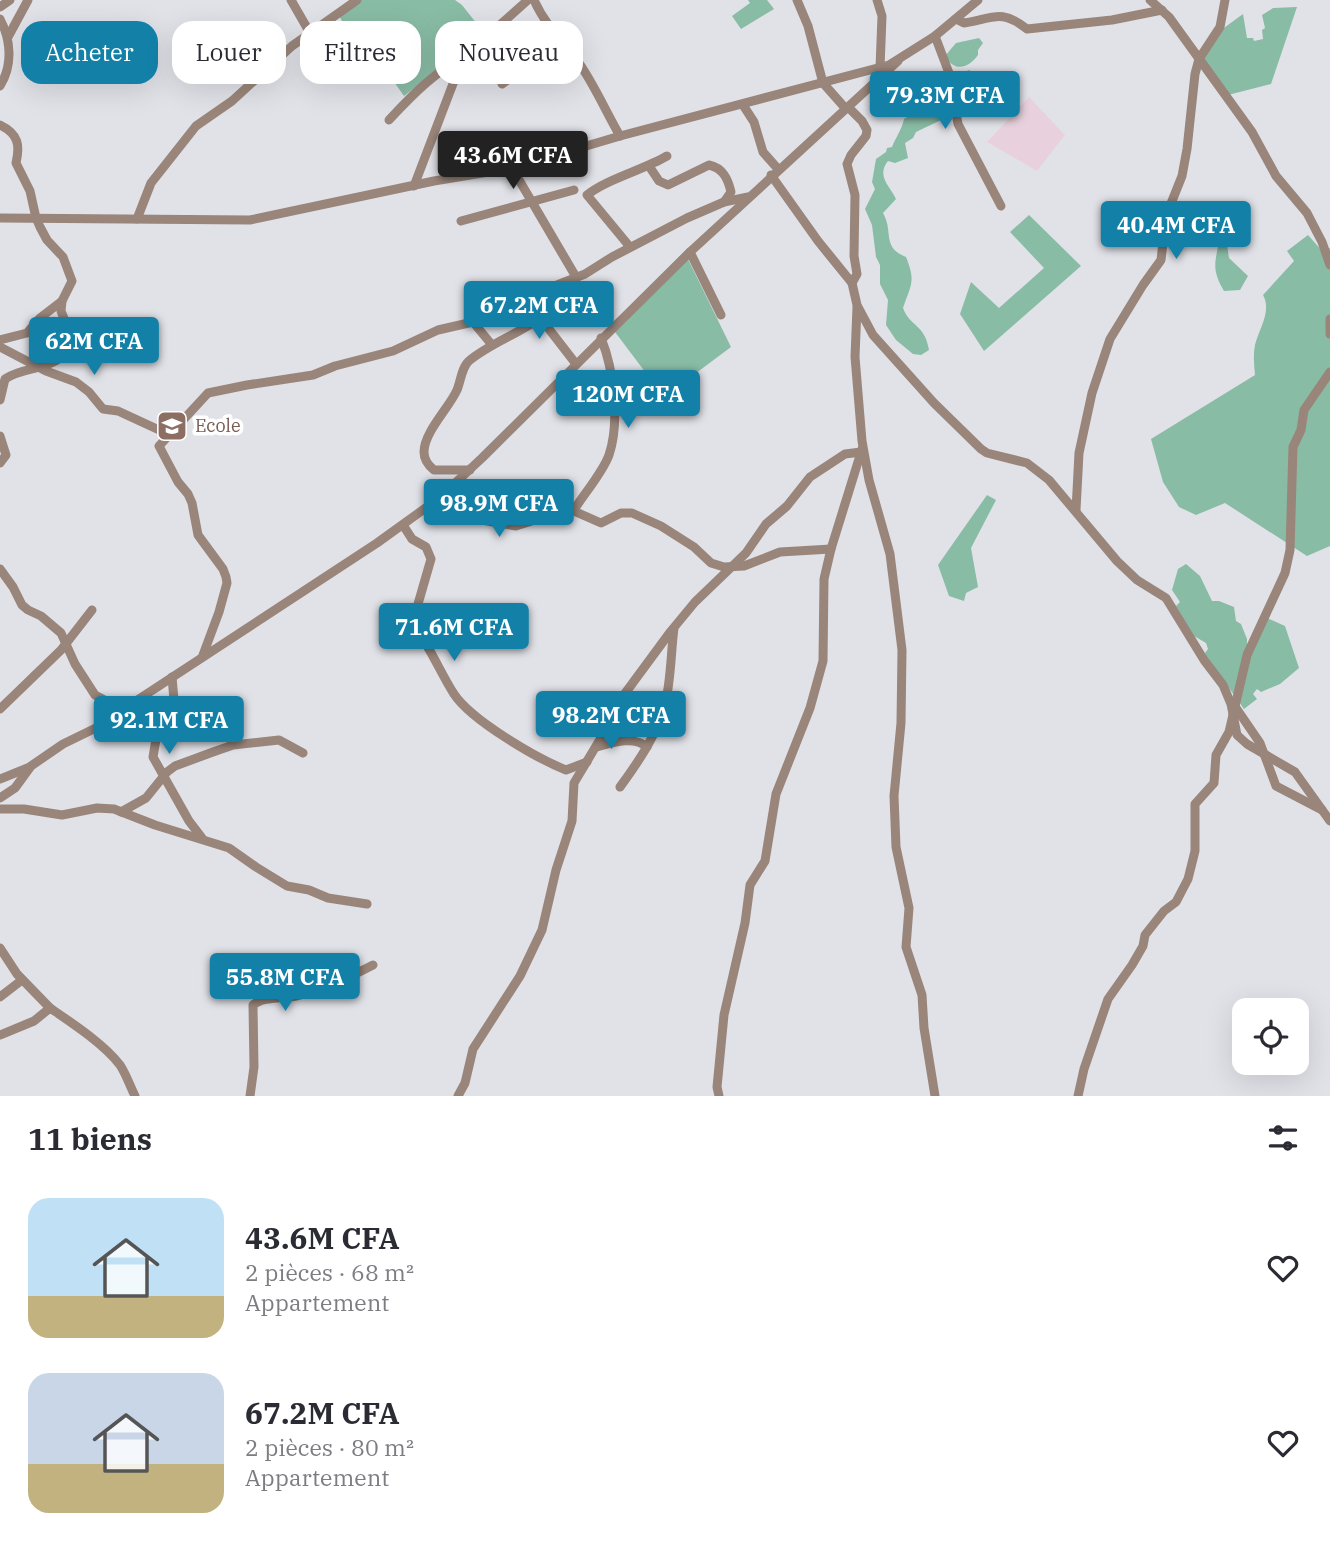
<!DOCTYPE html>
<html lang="fr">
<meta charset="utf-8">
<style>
body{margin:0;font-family:"IBM Plex Serif",serif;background:#f2f2f3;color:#2b2b33;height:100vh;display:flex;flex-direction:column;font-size:26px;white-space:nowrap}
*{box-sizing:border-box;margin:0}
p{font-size:23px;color:#7c7c81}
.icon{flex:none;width:38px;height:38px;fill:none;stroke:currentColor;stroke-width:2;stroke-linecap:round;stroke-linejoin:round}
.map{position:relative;height:1096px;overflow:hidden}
.side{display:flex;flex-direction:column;background:#fff;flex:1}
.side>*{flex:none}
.banner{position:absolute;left:21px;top:21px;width:700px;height:63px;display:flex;gap:14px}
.fabs{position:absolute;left:1232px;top:998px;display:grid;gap:14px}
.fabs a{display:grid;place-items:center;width:77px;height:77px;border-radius:14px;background:#fff;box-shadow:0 7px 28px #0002;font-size:35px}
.price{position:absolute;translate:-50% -60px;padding:0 16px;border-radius:7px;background:#1380a8;color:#fff;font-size:23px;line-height:46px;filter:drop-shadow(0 2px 4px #0008)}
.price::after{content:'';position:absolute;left:50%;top:42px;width:21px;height:16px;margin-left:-10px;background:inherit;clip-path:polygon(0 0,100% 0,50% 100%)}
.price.active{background:#222;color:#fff}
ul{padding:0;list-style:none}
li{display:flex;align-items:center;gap:21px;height:175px;padding:0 28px}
li span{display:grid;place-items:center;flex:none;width:196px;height:140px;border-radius:21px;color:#555}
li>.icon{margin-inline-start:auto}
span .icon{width:84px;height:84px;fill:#fffc;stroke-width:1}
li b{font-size:30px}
h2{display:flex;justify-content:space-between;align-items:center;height:84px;padding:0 28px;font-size:30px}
.chip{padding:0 24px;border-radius:21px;background:#fff;box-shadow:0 7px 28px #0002;font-size:24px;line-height:63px}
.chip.active{background:#1380a8;color:#fff}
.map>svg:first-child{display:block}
</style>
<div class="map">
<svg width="1330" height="1096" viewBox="0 0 1330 1096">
<rect width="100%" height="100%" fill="#e1e2e8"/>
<polygon fill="#e8d1dd" points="1029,97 1065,135 1037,171 987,142"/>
<g fill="#89bca5">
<polygon points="355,0 455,0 462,5 485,34 404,96 372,51 363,57 338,14"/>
<polygon points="748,0 767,0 774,9 741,29 732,16 750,3"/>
<polygon points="1297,7 1271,84 1224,96 1199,59 1217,33 1243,14 1247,38 1253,38 1254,41 1263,39 1262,30 1265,28 1262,15 1273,8"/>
<path d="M979 38 983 43 978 50V55C968 69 954 72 945 56L956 43Z"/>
<path d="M969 70 972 72 976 82 971 95 972 108 970 110H966L962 102H954L945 111 943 119 916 132 913 138 905 143 908 158 895 163 888 161C876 176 890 186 896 199L883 213C894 232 881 247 906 257 916 282 911 284 903 308 910 327 925 324 929 350L921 355 913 354 896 340 886 325 888 300 880 284V265L876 257 872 225 865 209 875 189 872 182 876 159 886 152 887 148 892 147C896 137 902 129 904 119L923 107 953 92 958 88 962 73Z"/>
<polygon points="1029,215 1081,266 984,351 960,314 971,282 999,308 1044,268 1010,232"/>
<path d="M1308 235 1323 252 1330 248V546L1307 556 1225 503 1196 515 1179 507 1163 482 1151 439 1255 375C1254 365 1253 355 1255 345 1259 329 1272 311 1263 295L1294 261 1287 251Z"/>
<path d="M1226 237 1229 258 1248 276 1240 290 1224 291C1211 269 1215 262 1220 238Z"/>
<polygon points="686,255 731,347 664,397 612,328"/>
<polygon points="987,495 996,500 971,548 978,587 966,593 964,601 949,596 938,565"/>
<polygon points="1186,564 1200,576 1212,601 1219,601 1234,607 1236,621 1241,624 1247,639 1247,653 1265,617 1285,626 1299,668 1280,684 1261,692 1257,689 1253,694 1257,699 1244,709 1206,656 1205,653 1208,649 1206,643 1194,636 1176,606 1180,602 1172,590 1178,569"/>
</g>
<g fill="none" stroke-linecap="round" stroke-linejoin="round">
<g stroke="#9a857a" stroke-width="9">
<polyline points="291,0 310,33"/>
<path d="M534 0C545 25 563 42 579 63 595 86 606 112 620 136"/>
<polyline points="797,0 808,26 823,83 846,109"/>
<polyline points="877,0 882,16 880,68"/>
<polyline points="1150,0 1169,17 1252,132 1276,176 1307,213 1322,242 1330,265"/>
<polyline points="0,7 10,0"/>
<path d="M0 19C11 40 13 65 0 86"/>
<path d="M956 19 964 23C992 19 1001 8 1027 29L1112 20 1162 10"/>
<polyline points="935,36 949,73 958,124 1001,206"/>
<polyline points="8,37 28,0"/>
<polyline points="502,84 561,42"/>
<polyline points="743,105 754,122 763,152 778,169"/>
<polyline points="848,107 862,121 867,130 866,136 851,155 847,164 855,195 854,256 857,274 852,283 857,305 873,335 934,403 981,449 987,453 1027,463 1049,480 1117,561 1137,580 1166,598 1204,660 1223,685 1231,704 1237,735 1247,744 1295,772 1330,821"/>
<path d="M389 120C413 94 436 71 468 54"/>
<path d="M0 125C19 134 20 146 16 163L30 191 36 218 40 227 47 240 63 257 72 281 62 301 40 318 27 333 0 340"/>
<path d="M649 166 659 181 668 185 709 165C723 168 728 179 731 192L724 202"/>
<polyline points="512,168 576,277"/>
<polyline points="771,175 818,241 852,283"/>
<polyline points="414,186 459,68 476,46 528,0"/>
<polyline points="0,218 250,220 434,181 512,168 620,136 889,65 935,36 978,0"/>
<polyline points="137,219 151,183 196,126 232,101 292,46 357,0"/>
<polyline points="461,221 574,190"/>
<path d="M630 247 587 195C607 179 643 170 667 156"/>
<polyline points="690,252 721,315"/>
<polyline points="525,298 576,364"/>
<polyline points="857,307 855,357 862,441 869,480 890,554 902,650 901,723 894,796 896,847 909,908 906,947 922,995 924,1028 935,1096"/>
<polyline points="1330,319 1330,334"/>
<polyline points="473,322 492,345"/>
<polyline points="0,347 46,371 76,382 89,392 103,409 118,411 170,435"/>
<path d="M0 400 5 379C21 368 42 370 57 360L69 331 61 311 62 301"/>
<polyline points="0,436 6,455 0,463"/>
<path d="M470 470H434C429 466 424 460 424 452 424 432 449 408 457 390 461 380 462 366 470 360 491 343 518 334 540 318"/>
<polyline points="438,499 459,516 516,526 569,509 601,523 621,513 632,513 661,526 694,547 711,563 724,567 744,566 780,552 831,549"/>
<path d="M574 510C584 494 603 472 609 455 620 422 614 370 601 338"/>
<polyline points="1076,510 1079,453 1092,393 1110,339 1143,285 1161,260 1166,216 1182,176 1187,149 1195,74 1199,59 1220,27 1225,0"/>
<path d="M403 525 412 539 426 547 431 559 418 604 424 641C435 658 443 677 454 694 471 720 536 758 566 770L587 762"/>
<polyline points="0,569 13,587 22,605 28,610 41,616 61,633 75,664 95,695 123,710"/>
<polyline points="203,655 219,612 227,583 226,577 223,569 198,535 192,503 188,494 178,482 159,446 208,393 247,385 313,375 335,366 393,351 438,330 495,317 529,296 585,274 612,257 687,218 724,202 748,197"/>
<polyline points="172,677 174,700 156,739 153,757 189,821 202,838"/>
<polyline points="1234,705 1260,743 1276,786 1322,810"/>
<polyline points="0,709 61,650 92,610"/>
<path d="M596 747C611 743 634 735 647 747"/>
<polyline points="0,779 30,767"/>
<path d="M620 787C639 761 659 732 666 700 671 677 671 652 674 628"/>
<polyline points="0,798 15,788 31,766 63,744 104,724 139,699 377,543 438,499 482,458 690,252 898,61"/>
<polyline points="0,809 24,809 62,815 97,808 114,809 155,825 229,848 256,867 287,886 309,890 328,898 367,904"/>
<polyline points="121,812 146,798 167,772 175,766 213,752 233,745 279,740 303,753"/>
<polyline points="0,948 17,974 50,1008"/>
<polyline points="0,997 22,980"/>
<path d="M0 1035 34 1021 50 1008C72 1023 104 1044 120 1065 126 1074 130 1086 135 1096"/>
<path d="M250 1096 254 1067 253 1005C264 996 282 999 296 996 323 990 348 978 373 965"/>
<polyline points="458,1096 465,1083 473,1049 520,976 542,930 556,870 572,821 574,783 602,736 612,711 671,631 695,602 746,553 766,524 787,506 810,477 845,454 861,452"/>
<polyline points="719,1096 717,1087 724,1015 745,923 750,885 765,861 776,794 810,708 823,661 824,579 831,549 862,449"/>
<polyline points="1078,1096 1084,1069 1108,999 1132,965 1143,946 1145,935 1164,911 1176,902 1188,879 1195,851 1195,804 1214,783 1216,755 1229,732 1247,655 1285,573 1290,550 1293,447 1301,430 1304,410 1330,372"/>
</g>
</g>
<defs>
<g id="school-square" transform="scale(1.575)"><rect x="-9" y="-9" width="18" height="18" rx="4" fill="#8d6e63" stroke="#fff"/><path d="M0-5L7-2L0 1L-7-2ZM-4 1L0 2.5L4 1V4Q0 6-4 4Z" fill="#fff"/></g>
</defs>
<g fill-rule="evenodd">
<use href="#school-square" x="172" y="426"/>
</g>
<g text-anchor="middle" stroke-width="7" stroke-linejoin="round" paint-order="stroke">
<g font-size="18" fill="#785e54" stroke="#fff" text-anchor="start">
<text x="195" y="432">Ecole</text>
</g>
</g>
</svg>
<div class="fabs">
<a><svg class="icon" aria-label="locate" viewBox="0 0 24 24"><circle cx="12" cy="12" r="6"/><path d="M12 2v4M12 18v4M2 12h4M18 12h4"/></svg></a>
</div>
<b class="price" style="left:945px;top:131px">79.3M CFA</b>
<b class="price active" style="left:513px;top:191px">43.6M CFA</b>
<b class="price" style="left:1176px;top:261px">40.4M CFA</b>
<b class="price" style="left:539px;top:341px">67.2M CFA</b>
<b class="price" style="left:94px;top:377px">62M CFA</b>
<b class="price" style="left:628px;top:430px">120M CFA</b>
<b class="price" style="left:499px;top:539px">98.9M CFA</b>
<b class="price" style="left:454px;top:663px">71.6M CFA</b>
<b class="price" style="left:611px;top:751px">98.2M CFA</b>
<b class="price" style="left:169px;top:756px">92.1M CFA</b>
<b class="price" style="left:285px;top:1013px">55.8M CFA</b>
<div class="banner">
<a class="chip active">Acheter</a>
<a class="chip">Louer</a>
<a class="chip">Filtres</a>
<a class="chip">Nouveau</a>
</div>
</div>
<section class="side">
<h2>11 biens<svg class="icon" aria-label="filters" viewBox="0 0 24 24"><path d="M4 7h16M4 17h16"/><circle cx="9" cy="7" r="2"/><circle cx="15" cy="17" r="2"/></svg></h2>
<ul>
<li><span style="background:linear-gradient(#bfe0f5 70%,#c2b280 0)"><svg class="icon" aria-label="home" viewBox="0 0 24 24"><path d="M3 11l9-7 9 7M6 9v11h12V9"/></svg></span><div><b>43.6M CFA</b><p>2 pièces · 68 m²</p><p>Appartement</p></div><svg class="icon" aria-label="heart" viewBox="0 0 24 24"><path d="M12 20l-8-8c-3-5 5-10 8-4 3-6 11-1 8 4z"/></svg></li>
<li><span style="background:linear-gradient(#c9d6e8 65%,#c2b280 0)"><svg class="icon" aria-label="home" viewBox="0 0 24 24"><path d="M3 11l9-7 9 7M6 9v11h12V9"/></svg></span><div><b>67.2M CFA</b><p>2 pièces · 80 m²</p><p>Appartement</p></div><svg class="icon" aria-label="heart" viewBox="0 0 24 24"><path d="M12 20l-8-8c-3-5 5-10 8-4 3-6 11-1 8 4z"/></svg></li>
</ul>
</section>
